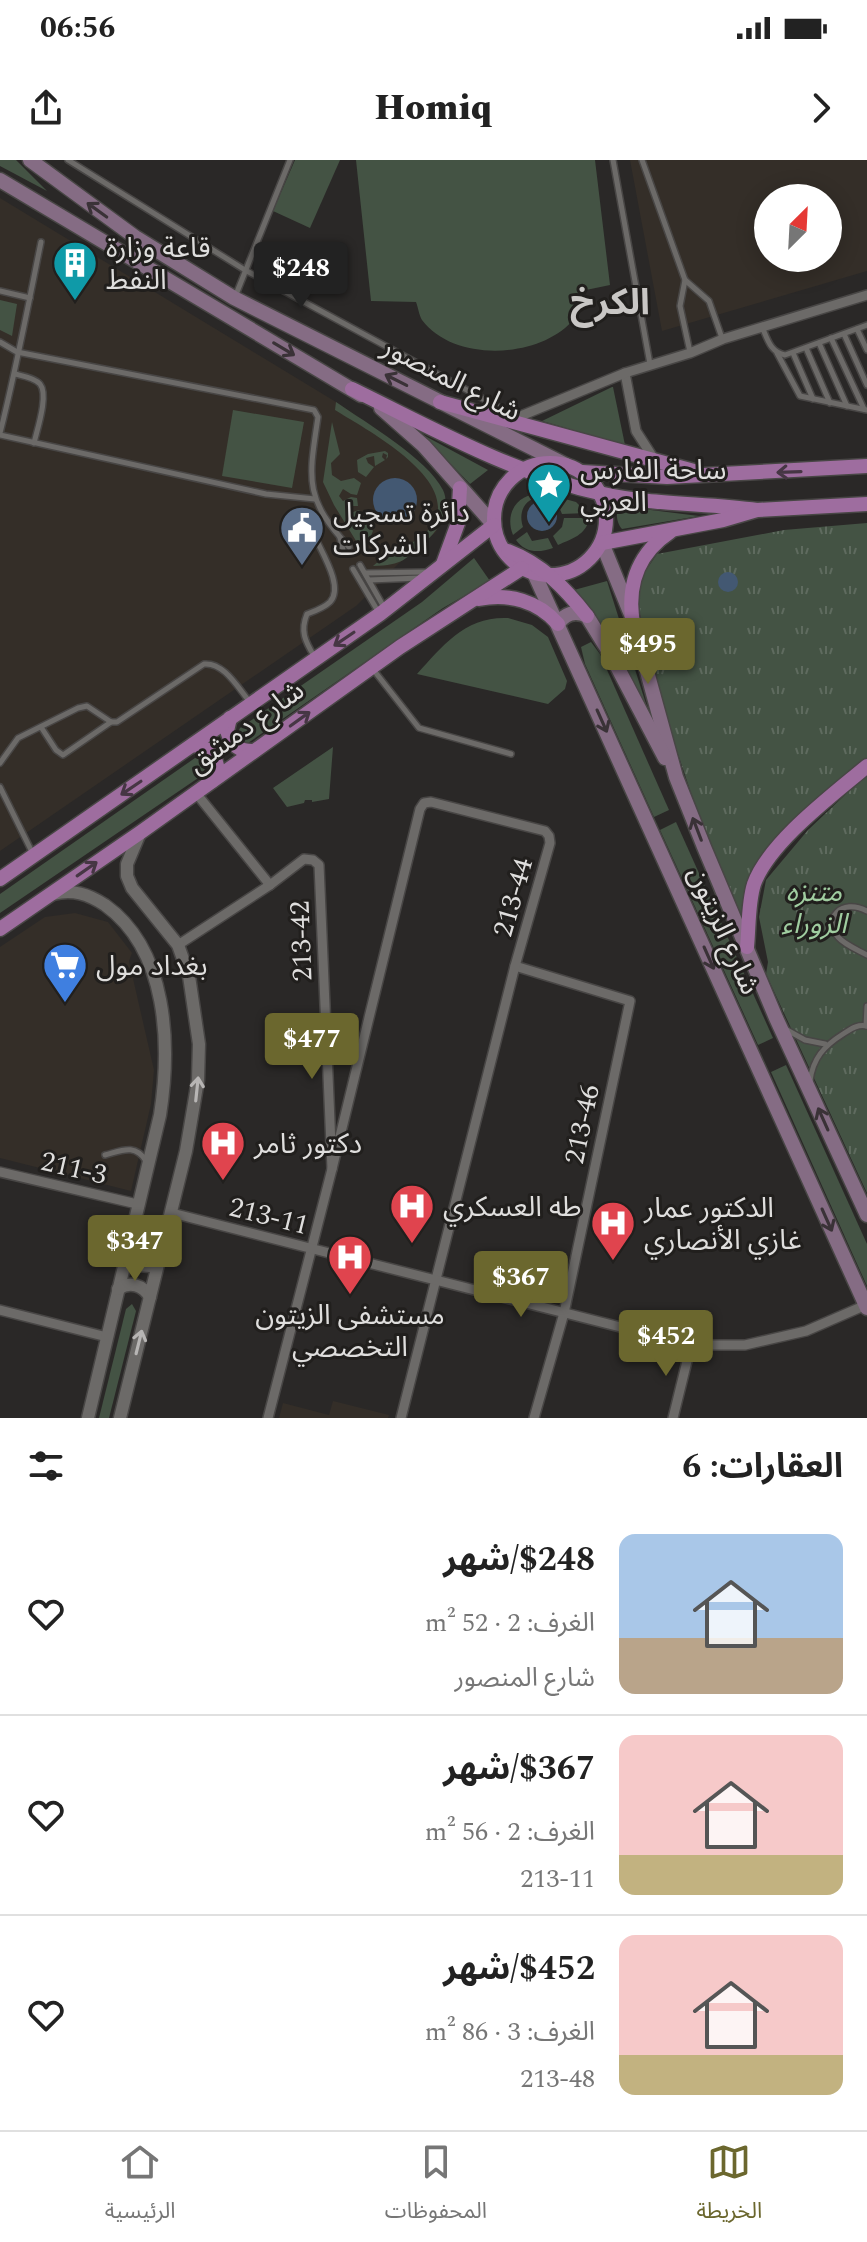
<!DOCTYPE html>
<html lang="ar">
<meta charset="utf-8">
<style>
body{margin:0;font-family:Spectral,"Noto Sans Arabic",serif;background:#f2f2f2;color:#222;direction:rtl;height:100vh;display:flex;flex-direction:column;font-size:30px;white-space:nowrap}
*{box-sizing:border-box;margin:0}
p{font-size:26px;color:#767676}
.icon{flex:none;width:44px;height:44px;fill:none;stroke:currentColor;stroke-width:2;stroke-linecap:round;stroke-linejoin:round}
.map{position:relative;height:1258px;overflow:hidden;direction:ltr}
.sheet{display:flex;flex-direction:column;background:#fff;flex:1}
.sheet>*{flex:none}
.needle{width:52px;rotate:24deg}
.fabs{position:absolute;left:754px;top:24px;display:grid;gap:16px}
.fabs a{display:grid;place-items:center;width:88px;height:88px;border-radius:50%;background:#fff;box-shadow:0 4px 20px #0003;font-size:40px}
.price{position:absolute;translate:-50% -68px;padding:0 18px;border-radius:8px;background:#6b672e;color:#fff;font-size:26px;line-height:52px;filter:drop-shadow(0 2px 4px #0008)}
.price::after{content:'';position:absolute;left:50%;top:48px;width:24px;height:18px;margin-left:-12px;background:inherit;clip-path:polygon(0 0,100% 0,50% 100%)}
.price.current{background:#222;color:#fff}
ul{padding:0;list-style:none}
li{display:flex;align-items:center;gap:24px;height:200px;padding:0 24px}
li+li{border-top:2px solid #e0e0e0}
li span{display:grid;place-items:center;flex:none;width:224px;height:160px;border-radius:16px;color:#555}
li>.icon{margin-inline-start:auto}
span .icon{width:96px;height:96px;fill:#fffc;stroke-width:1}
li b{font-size:34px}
h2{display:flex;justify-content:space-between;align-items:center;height:96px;padding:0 24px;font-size:34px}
.status{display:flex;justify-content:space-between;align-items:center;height:56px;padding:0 40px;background:#fff;direction:ltr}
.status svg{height:22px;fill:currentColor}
header{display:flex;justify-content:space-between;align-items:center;height:104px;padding:0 24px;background:#fff;font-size:36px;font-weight:800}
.tabs{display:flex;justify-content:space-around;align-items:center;height:112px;border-top:2px solid #e0e0e0;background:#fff;font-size:22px;color:#767676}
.tabs a{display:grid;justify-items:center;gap:4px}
.tabs .current{color:#6b672e}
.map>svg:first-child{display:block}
</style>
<div class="status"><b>06:56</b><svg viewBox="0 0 49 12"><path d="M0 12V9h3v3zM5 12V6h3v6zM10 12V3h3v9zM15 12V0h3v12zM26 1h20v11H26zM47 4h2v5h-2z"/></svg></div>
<header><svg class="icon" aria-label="forward" viewBox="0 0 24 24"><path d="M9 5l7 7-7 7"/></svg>Homiq<svg class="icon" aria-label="share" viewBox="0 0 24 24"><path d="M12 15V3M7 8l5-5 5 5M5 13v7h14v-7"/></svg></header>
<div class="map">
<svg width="867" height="1258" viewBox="0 0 867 1258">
<defs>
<pattern id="park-tufts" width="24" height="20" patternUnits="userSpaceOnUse" patternTransform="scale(2)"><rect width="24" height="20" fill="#445344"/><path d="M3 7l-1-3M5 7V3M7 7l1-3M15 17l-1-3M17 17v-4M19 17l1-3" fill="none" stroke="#5f6b5f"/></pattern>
</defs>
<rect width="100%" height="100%" fill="#2a2827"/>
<g fill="#342e28" fill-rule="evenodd">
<path d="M630 0H867V111L662 171ZM768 38H828V98H768Z"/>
<polygon points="0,38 336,242 400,286 419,303 443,331 445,341 442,359 436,372 397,405 356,446 0,691"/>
<polygon points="75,753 108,762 132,793 129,801 154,910 151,944 131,1031 0,998 0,787 45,757"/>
<polygon points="333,1241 389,1255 388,1258 279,1258 283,1243 329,1255"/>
</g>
<g fill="#445344">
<polygon points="0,0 16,0 47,31 0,6"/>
<polygon points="295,0 340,0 310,68 273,51"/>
<path d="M356 0H595L610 125 586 130C583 139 580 151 574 159 541 199 454 203 422 160 419 155 418 147 416 142L371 141Z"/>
<polygon points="0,140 17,144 12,176 0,170"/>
<polygon points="613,227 625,285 542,261 612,227"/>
<path d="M336 242C366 263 427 298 443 330 451 347 440 369 427 380 404 400 404 405 373 406 390 391 415 386 430 368 467 322 365 269 335 250Z"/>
<polygon points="233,250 304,262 292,328 222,316"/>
<polygon points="332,262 340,294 331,303 332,315 341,321 354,318 361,323 357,335 351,334 343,329 339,336 343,341 351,337 357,338 358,346 347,346 346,351 350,353 359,350 373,371 367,385 361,389 334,345 323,322"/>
<polygon points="424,276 425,276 488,310 470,324"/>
<polygon points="385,291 388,293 388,297 386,299 387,295 383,293 382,297 385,300 375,306 374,296 366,298 368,303 374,307 366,317 358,312 357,300 368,294"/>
<path d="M543 333 576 342 587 353 562 354C551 324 513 337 523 367L513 375C504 352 518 333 543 333Z"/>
<path d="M619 346 699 356 622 369C617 364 615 352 619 346Z"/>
<path d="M564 358H589C587 375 571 379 558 385L553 376 562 367Z"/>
<path d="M527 372 532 381 548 378 553 388C539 393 525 393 516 380Z"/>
<polygon points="474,398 490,421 443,448 248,583 242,583 236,576 240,568 422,442"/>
<polygon points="607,421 646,544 643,545 611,480 574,430"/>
<path d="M508 458 532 465 548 477 567 521 565 529 548 544 417 514C443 485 466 456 508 458Z"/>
<polygon points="591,482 600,494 669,650 654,657 585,504 581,487"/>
<polygon points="333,587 329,639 312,642 312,640 305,640 304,643 287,647 273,628"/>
<polygon points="195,598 202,600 205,605 204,614 0,753 0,734"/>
<polygon points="676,662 773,878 758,885 660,670"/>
<polygon points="786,905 867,1084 867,1126 771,912"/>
<polygon points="132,1144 136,1151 109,1258 99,1258 126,1149"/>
</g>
<g fill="url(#park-tufts)">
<polygon points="867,363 867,600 763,699 742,759 736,750 691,633 663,549 637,442 638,422 657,394 784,370"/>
<polygon points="867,614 867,1033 766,814 768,802 759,757 766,720 808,670"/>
</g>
<g fill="#435872">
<circle cx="395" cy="340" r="22"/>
<circle cx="542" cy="356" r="15"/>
<circle cx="728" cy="422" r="10"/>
</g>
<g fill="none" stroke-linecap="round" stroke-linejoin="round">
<g stroke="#484645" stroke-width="8">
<g id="service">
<polyline points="68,0 245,110 515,256"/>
<polyline points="613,0 650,204"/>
<polyline points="642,0 685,120 709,141 722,178"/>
<polyline points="685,120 680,146 690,192"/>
<polyline points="0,131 30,138"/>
<polyline points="235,137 290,0"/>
<path d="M763 169C768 181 771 192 785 195L867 165"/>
<polyline points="857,169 867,190"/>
<polyline points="844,174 867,225"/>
<polyline points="831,178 864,249"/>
<path d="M0 182 17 192 314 250 318 257C309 318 303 338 349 387"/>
<polyline points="819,183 847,246"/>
<polyline points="806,188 830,243"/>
<polyline points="777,193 800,236 867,250"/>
<polyline points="793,193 813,239"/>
<path d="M15 214C23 216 35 218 40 224 49 235 37 270 34 283"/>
<path d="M0 273C16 210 28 146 41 82"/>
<polyline points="0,275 266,334 315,339"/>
<polyline points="340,378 343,390"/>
<polyline points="360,405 385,449"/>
<polyline points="353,409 379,453"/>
<polyline points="365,413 425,412"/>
<polyline points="369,420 420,418"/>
<path d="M314 496C305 481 300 471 307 454 315 451 324 448 330 442 344 427 322 393 315 377"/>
<polyline points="372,508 419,568 511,594"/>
<polyline points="41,567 56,590 63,595 111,562"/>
<path d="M0 603 18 578 78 548 87 546 111 562H117L204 504C224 502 238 528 250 542"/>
<polyline points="0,627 33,694"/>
<path d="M867 751C841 737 822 760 838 777 845 785 858 790 867 795"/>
<polyline points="866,866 867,846"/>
<polyline points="787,870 805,880 825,884"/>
<path d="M810 921C813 898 824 886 843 874 851 869 857 864 867 866"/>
<path d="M105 995C121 991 135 983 146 1001"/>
</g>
</g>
<g stroke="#484645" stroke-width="12">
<g id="minor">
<polyline points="625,213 636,271 654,299"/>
<polyline points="511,260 625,213 690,193 723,179 867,135"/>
<polyline points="196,633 270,725"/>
<polyline points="178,785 270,725 304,699 313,700 319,705 332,1009 268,1258"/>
<polyline points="515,806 630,841 564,1153 534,1258"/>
<polyline points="332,1009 420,649 424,643 431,642 545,671 549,676 550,683 515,806 401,1258"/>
<polyline points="0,1012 137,1044"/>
<polyline points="172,1053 691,1185 745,1185 806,1171 866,1145"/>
<polyline points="0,1150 107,1177"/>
<polyline points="673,1258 691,1185"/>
</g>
</g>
<g stroke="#484645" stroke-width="15">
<g id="tertiary">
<path d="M53 734C73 729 88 734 105 745 168 790 171 885 160 955L88 1258"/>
<polyline points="126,1093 137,1105 151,1106 159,1102"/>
<path d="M118 1129C130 1121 143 1125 150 1137"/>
<polyline points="120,1258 186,991 198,920 199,884 189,816 178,785 132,728 127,716 127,704 140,673"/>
</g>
</g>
<g stroke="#484645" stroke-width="17">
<g id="secondary">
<polyline points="30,0 135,77 234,138 566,305"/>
<polyline points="0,20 361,235"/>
<polyline points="381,248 424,286 494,365"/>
<polyline points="602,383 632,457 676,617 704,687 776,858 867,1055"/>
<polyline points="534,413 867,1148"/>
<path d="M558 464C565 453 575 450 587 456L611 495 665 598"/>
</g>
</g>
<g stroke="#484645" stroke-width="17">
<g id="primary">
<path d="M352 229C432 268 512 313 599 333 650 345 705 343 757 350"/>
<polyline points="440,242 694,311"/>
<circle cx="550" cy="359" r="56"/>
<polyline points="582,312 667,317 867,306"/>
<polyline points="602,383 723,360 757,350 867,344"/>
<path d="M508 391C542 404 565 428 587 456"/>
<polyline points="443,404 458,363 460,328"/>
<path d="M479 439C509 433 538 441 558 464"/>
<path d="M632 457C628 422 640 392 670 372"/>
<path d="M230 558 227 571C231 584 239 592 254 591"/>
<path d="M193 585C209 587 216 595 218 611L212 621"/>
<polyline points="0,719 380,454 494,365"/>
<polyline points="0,769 141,672 400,487 522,408"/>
<path d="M747 787C749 767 748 743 754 724 769 682 834 634 867 606"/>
</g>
</g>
<use href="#service" stroke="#6c6a68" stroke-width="5"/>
<use href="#minor" stroke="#6c6a68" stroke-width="9"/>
<use href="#tertiary" stroke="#6c6a68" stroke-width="12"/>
<use href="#secondary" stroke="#856c84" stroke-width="14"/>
<use href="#primary" stroke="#9e6d9f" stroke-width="14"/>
</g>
<defs><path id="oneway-shaft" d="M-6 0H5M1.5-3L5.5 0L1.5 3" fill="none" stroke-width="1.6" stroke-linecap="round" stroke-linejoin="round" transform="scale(2)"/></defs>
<g stroke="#3a3237">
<use href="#oneway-shaft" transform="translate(97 50) rotate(-144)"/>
<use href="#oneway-shaft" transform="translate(284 189) rotate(31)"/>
<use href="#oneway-shaft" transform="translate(396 220) rotate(-153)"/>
<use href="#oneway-shaft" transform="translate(602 561) rotate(66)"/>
<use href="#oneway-shaft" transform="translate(697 669) rotate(-111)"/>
<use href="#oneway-shaft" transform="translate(709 798) rotate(66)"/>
<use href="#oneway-shaft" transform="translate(823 959) rotate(-114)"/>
<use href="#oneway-shaft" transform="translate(827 1060) rotate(66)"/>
</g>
<g stroke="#463644">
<use href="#oneway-shaft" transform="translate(789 312) rotate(178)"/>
<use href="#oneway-shaft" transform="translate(344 479) rotate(146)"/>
<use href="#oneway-shaft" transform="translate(300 559) rotate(-36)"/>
<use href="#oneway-shaft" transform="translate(131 628) rotate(146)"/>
<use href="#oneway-shaft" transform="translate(87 709) rotate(-35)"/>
</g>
<g stroke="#b7b5b4">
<use href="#oneway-shaft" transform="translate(197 929) rotate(-84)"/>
<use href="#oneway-shaft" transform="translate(139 1182) rotate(-76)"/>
</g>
<defs>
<g id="building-pin" transform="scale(2.3)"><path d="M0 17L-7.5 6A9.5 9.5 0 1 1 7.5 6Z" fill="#0f9aa8" stroke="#211f1d"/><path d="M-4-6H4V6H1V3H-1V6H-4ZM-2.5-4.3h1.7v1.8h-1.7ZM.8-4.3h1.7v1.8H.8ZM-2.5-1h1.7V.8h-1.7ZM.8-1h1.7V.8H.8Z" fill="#fff"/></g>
<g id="sight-pin" transform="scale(2.3)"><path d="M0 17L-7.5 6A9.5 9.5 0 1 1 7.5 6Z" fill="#0f9aa8" stroke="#211f1d"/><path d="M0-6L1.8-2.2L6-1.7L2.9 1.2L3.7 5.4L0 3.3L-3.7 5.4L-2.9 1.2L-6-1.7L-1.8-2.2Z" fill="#fff"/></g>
<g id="civic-pin" transform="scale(2.3)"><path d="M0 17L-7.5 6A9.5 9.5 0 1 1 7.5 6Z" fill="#5c6f8a" stroke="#211f1d"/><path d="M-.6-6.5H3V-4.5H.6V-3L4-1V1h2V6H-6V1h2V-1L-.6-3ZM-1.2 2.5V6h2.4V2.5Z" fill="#fff"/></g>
<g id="supermarket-pin" transform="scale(2.3)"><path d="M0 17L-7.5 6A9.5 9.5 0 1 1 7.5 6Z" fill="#3f7fe0" stroke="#211f1d"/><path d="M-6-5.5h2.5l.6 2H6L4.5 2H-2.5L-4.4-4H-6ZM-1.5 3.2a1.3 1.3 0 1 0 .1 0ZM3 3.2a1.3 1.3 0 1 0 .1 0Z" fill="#fff"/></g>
<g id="hospital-pin" transform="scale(2.3)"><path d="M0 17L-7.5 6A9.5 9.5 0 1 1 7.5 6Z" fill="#e0444e" stroke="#211f1d"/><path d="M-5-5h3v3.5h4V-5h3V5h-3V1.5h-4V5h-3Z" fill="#fff"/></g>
</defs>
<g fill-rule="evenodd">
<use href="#building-pin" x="75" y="103"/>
<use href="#sight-pin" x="549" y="325"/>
<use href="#civic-pin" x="302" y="368"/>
<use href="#supermarket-pin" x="65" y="805"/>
<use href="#hospital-pin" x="223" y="983"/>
<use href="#hospital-pin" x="412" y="1046"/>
<use href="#hospital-pin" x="613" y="1063"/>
<use href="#hospital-pin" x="350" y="1097"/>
</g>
<g text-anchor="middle" stroke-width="6" stroke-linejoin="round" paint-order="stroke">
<g font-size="28" fill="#dfdedd" stroke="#211f1d" text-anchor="start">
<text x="106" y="97">قاعة وزارة<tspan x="106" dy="32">النفط</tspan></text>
<text x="580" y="319">ساحة الفارس<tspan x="580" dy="32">العربي</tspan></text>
<text x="333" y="362">دائرة تسجيل<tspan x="333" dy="32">الشركات</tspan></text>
<text x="96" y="815">بغداد مول</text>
<text x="254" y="993">دكتور ثامر</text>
<text x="443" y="1056">طه العسكري</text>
<text x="644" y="1057">الدكتور عمار<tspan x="644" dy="32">غازي الأنصاري</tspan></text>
<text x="350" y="1164" text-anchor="middle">مستشفى الزيتون<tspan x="350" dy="32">التخصصي</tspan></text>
</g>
<g font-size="28" fill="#dfdedd" stroke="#211f1d">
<text transform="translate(452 218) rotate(27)" y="10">شارع المنصور</text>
<text transform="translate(245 566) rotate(-36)" y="10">شارع دمشق</text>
<text transform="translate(512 737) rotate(-74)" y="10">213-44</text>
<text transform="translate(725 770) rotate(66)" y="10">شارع الزيتون</text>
<text transform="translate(300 781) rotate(-92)" y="10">213-42</text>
<text transform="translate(581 964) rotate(-78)" y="10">213-46</text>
<text transform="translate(74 1007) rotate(13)" y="10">211-3</text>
<text transform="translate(269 1055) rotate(14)" y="10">213-11</text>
</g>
<g font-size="28" font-style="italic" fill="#a0cda0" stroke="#211f1d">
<text x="814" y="741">متنزه<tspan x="814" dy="32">الزوراء</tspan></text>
</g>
<g font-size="36" font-weight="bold" fill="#c9c7c5" stroke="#211f1d">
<text x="610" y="154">الكرخ</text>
</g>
</g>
</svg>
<div class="fabs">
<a><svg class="needle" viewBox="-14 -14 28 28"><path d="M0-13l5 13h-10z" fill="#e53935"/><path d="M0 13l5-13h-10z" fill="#767676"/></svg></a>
</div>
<b class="price current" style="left:301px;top:150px">$248</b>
<b class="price" style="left:648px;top:526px">$495</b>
<b class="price" style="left:312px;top:921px">$477</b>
<b class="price" style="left:135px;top:1123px">$347</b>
<b class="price" style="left:521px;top:1159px">$367</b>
<b class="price" style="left:666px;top:1218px">$452</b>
</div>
<section class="sheet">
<h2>العقارات: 6<svg class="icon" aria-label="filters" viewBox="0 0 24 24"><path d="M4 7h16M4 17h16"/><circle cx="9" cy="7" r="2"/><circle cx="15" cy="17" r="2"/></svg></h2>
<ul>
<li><span style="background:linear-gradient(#a9c7e8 65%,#b9a48a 0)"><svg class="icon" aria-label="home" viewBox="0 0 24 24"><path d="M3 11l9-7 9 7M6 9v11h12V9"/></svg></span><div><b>$248/شهر</b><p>الغرف: 2 · 52 m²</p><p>شارع المنصور</p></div><svg class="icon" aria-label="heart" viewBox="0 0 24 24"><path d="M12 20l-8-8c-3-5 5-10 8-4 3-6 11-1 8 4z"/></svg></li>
<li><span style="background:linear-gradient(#f6c9c9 75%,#c2b280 0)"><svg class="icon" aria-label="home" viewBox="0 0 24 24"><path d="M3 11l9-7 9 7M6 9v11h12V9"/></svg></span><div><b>$367/شهر</b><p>الغرف: 2 · 56 m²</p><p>213-11</p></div><svg class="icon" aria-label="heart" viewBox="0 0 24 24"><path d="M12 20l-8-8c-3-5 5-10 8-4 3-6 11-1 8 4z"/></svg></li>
<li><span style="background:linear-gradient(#f6c9c9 75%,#c2b280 0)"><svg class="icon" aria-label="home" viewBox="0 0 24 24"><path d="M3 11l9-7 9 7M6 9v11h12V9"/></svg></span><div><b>$452/شهر</b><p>الغرف: 3 · 86 m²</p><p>213-48</p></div><svg class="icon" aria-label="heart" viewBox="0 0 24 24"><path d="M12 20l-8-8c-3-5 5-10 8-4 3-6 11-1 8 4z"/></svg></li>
</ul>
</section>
<nav class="tabs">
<a class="current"><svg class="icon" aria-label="map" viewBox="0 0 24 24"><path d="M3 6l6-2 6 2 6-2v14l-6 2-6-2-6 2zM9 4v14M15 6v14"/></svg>الخريطة</a>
<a><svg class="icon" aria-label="saved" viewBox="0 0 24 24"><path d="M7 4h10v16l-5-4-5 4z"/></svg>المحفوظات</a>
<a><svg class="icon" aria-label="home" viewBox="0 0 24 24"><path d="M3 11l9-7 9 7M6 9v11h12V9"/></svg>الرئيسية</a>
</nav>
